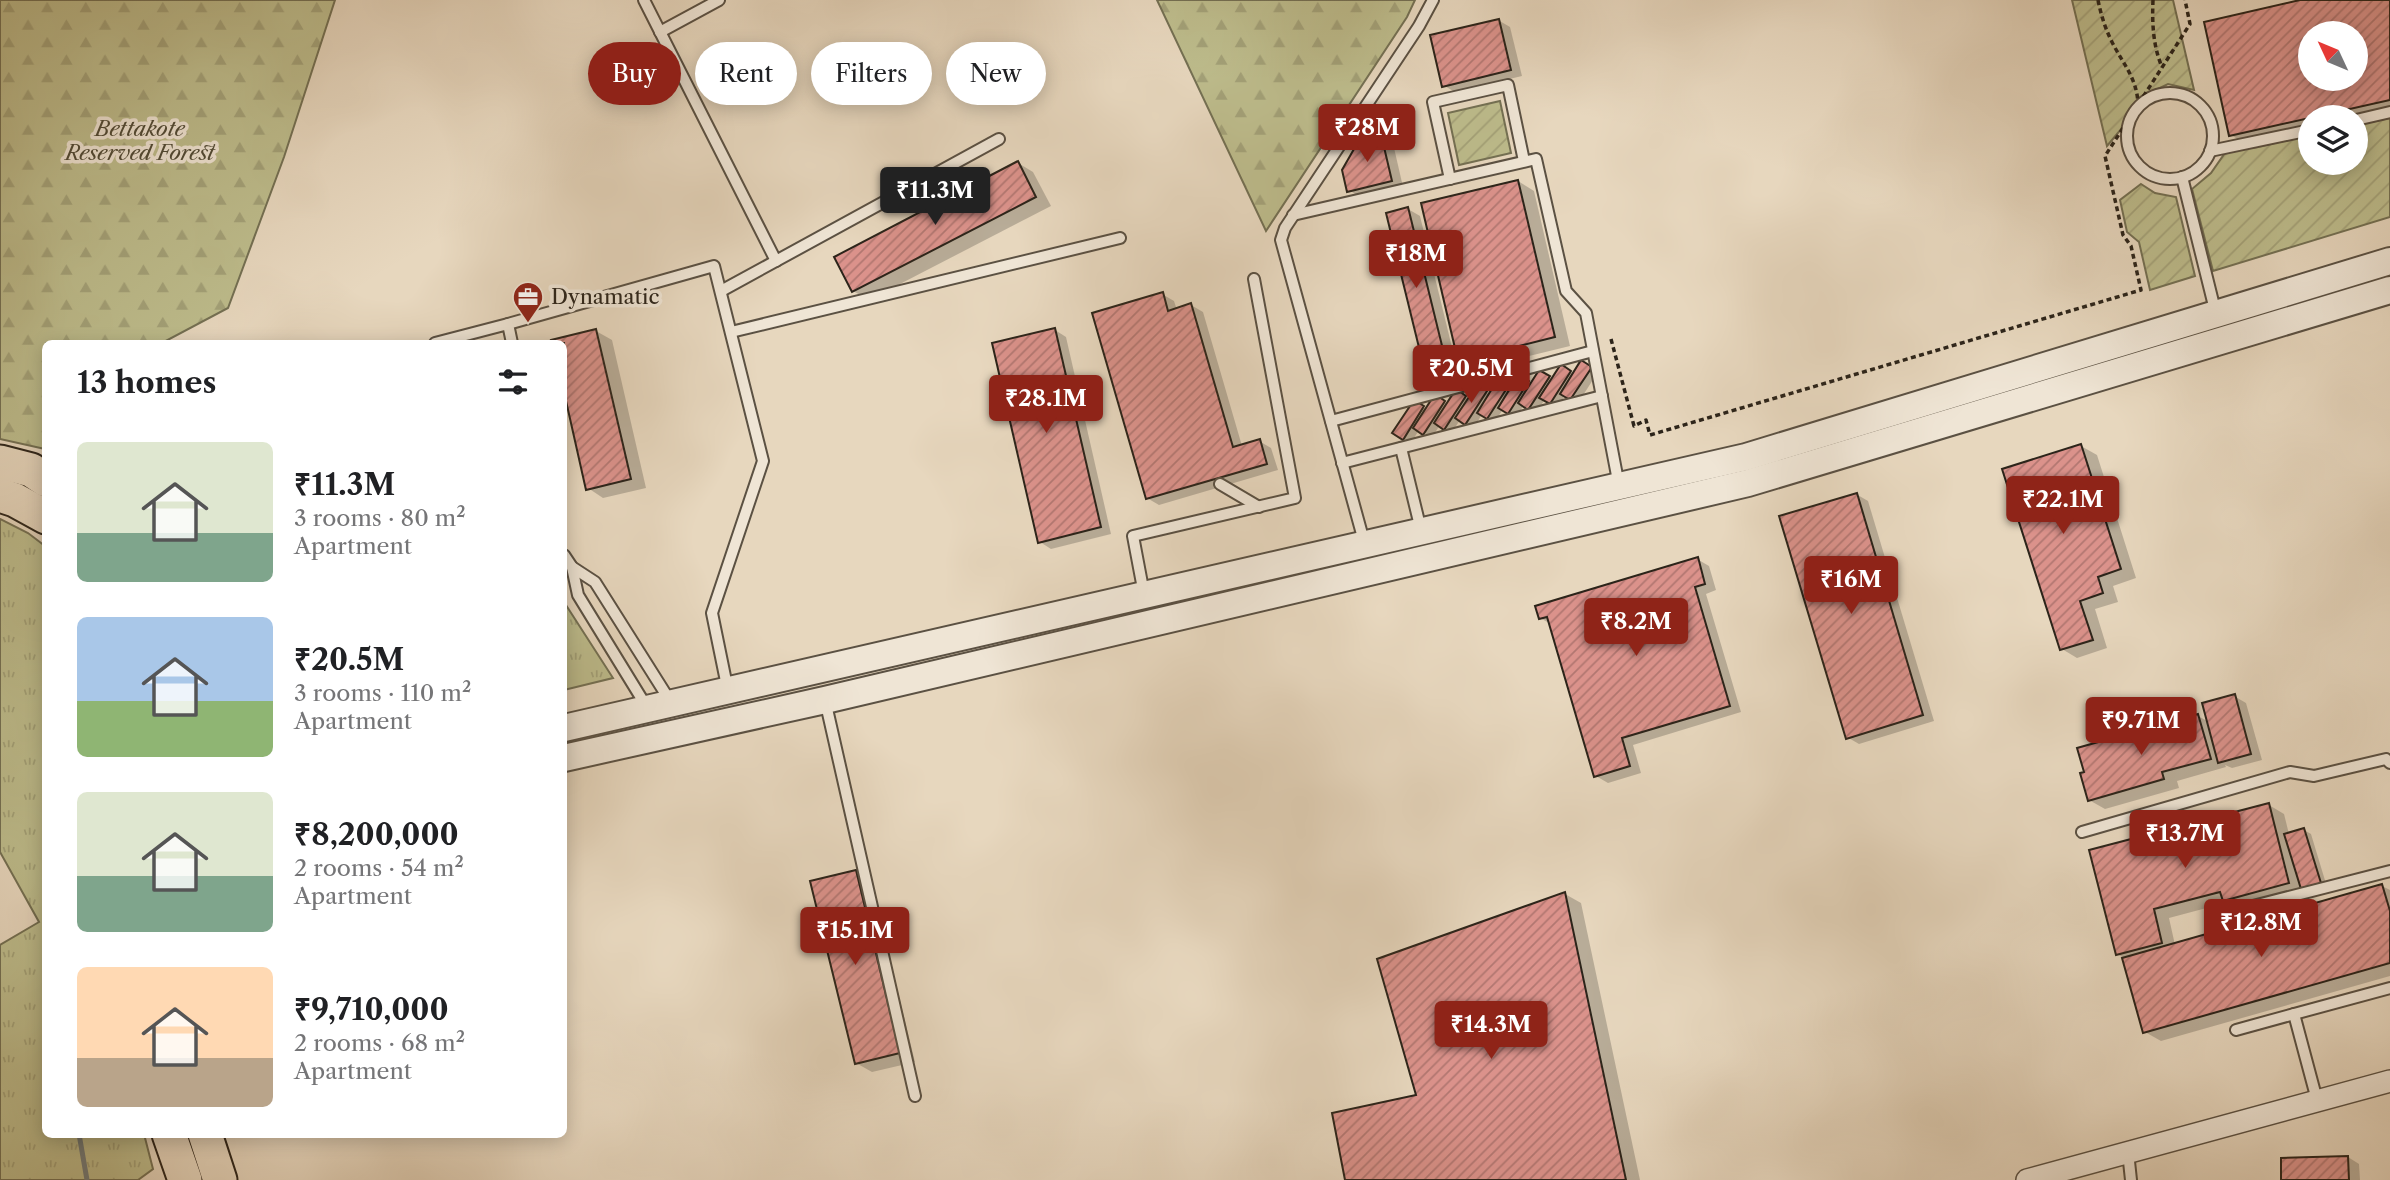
<!DOCTYPE html>
<meta charset="utf-8">
<style>
body{margin:0;font-family:"Libre Caslon Text",serif;background:#f6f6f6;color:#202124;height:100vh;display:flex;flex-direction:column;font-size:26px;white-space:nowrap}
*{box-sizing:border-box;margin:0}
p{font-size:23px;color:#757577}
.icon{flex:none;width:38px;height:38px;fill:none;stroke:currentColor;stroke-width:2;stroke-linecap:round;stroke-linejoin:round}
.map{position:relative;flex:1;overflow:hidden}
.details{position:absolute;left:42px;top:340px;width:525px;height:798px;display:flex;flex-direction:column;background:#fff;border-radius:10px;box-shadow:0 4px 18px #0003}
.details>*{flex:none}
.guide{position:absolute;left:588px;top:42px;width:665px;height:63px;display:flex;gap:14px}
.needle{width:46px;rotate:314deg}
.tools{position:absolute;left:2298px;top:21px;display:grid;gap:14px}
.tools a{display:grid;place-items:center;width:70px;height:70px;border-radius:50%;background:#fff;box-shadow:0 4px 18px #0003;font-size:35px}
.price{position:absolute;translate:-50% -60px;padding:0 16px;border-radius:7px;background:#8f2418;color:#fff;font-size:23px;line-height:46px;filter:drop-shadow(0 2px 4px #0008)}
.price::after{content:'';position:absolute;left:50%;top:42px;width:21px;height:16px;margin-left:-10px;background:inherit;clip-path:polygon(0 0,100% 0,50% 100%)}
.price.active{background:#222;color:#fff}
ul{padding:0;list-style:none}
li{display:flex;align-items:center;gap:21px;height:175px;padding:0 35px}
li span{display:grid;place-items:center;flex:none;width:196px;height:140px;border-radius:10px;color:#555}
li>.icon{margin-inline-start:auto}
span .icon{width:84px;height:84px;fill:#fffc;stroke-width:1}
li b{font-size:30px}
h2{display:flex;justify-content:space-between;align-items:center;height:84px;padding:0 35px;font-size:30px}
.pill{padding:0 24px;border-radius:32px;background:#fff;box-shadow:0 4px 18px #0003;font-size:24px;line-height:63px}
.pill.active{background:#8f2418;color:#fff}
.map>svg:first-child{display:block}
</style>
<div class="map">
<svg width="2390" height="1180" viewBox="0 0 2390 1180">
<defs>
<pattern id="grass-tufts" width="24" height="20" patternUnits="userSpaceOnUse" patternTransform="scale(1.75)"><rect width="24" height="20" fill="#bdbc8c"/><path d="M3 7l-1-3M5 7V3M7 7l1-3M15 17l-1-3M17 17v-4M19 17l1-3" fill="none" stroke="#a3a178"/></pattern>
<pattern id="forest-firs" width="22" height="20" patternUnits="userSpaceOnUse" patternTransform="scale(1.75)"><rect width="22" height="20" fill="#bdbc8c"/><path d="M5 1l3.5 6h-7zM16 11l3.5 6h-7z" fill="#a3a178"/></pattern>
<pattern id="garden-furrows" width="10" height="10" patternUnits="userSpaceOnUse" patternTransform="scale(1.75)"><rect width="10" height="10" fill="#bdbc8c"/><path d="M-1 1l2-2M0 10L10 0M9 11l2-2" fill="none" stroke="#a3a178"/></pattern>
<pattern id="building-hatch" width="6" height="6" patternUnits="userSpaceOnUse" patternTransform="scale(1.75)"><rect width="6" height="6" fill="#db928b"/><path d="M-1 1l2-2M0 6l6-6M5 7l2-2" fill="none" stroke="#b27771"/></pattern>
</defs>
<rect width="100%" height="100%" fill="#e7d7be"/>
<filter id="stains"><feTurbulence type="fractalNoise" baseFrequency=".00286" numOctaves="4"/><feColorMatrix values="0 0 0 0 .2 0 0 0 0 .09 0 0 0 0 .02 0 0 0 .5 -.17"/></filter>
<radialGradient id="worn" r=".72"><stop offset=".6" stop-color="#630" stop-opacity="0"/><stop offset="1" stop-color="#630" stop-opacity=".3"/></radialGradient>
<g fill="url(#grass-tufts)" stroke="#747053" stroke-width="2">
<polygon points="0,519 28,533 45,546 46,1134 144,1134 153,1169 138,1180 0,1180 0,945 39,922 0,852"/>
<polygon points="564,602 613,678 564,690"/>
</g>
<g fill="url(#forest-firs)" stroke="#747053" stroke-width="2">
<polygon points="0,0 335,0 284,157 228,308 162,343 46,343 45,449 0,439"/>
<polygon points="1157,0 1415,0 1407,17 1266,231"/>
</g>
<g fill="url(#garden-furrows)" stroke="#747053" stroke-width="2">
<polygon points="2072,0 2173,0 2194,90 2168,84 2153,91 2107,146"/>
<polygon points="1500,101 1511,153 1459,165 1448,113"/>
<polygon points="2390,118 2390,217 2213,271 2192,189 2211,173 2225,153 2310,135 2310,163 2356,163 2356,125"/>
<polygon points="2141,184 2155,193 2176,197 2195,276 2150,290 2139,242 2127,232 2120,200"/>
</g>
<g fill="#0003" fill-rule="evenodd">
<path d="M2308 0H2390V118L2356 126V117H2310V136L2254 149 2231 135ZM2310 33H2356V79H2310Z"/>
<polygon points="1498,20 1510,27 1522,76 1455,92 1443,85"/>
<polygon points="1380,132 1392,139 1403,187 1360,197 1349,190"/>
<polygon points="1018,163 1033,172 1051,206 869,300 853,291"/>
<polygon points="1518,181 1534,191 1570,346 1476,369 1460,360"/>
<polygon points="1408,209 1420,216 1458,372 1438,377 1427,371"/>
<polygon points="1162,294 1174,301 1177,310 1191,305 1203,312 1242,446 1259,441 1271,448 1278,470 1159,505 1147,498"/>
<polygon points="1055,330 1066,337 1111,534 1051,549 1040,542"/>
<polygon points="596,331 612,340 646,488 603,498 588,488 564,384 564,343 554,343"/>
<polygon points="1582,362 1598,372 1578,403 1565,395 1558,407 1545,399 1537,412 1524,405 1516,417 1503,409 1495,422 1482,414 1474,428 1460,420 1452,432 1440,425 1432,437 1419,430 1411,443 1395,433 1415,402 1427,410 1435,396 1448,404 1456,392 1469,400 1477,387 1490,395 1499,381 1512,389 1520,376 1532,384 1540,372 1553,380 1562,366 1574,374"/>
<polygon points="2081,446 2097,455 2136,578 2113,586 2118,602 2095,609 2107,648 2077,658 2062,649"/>
<polygon points="1856,494 1868,501 1934,721 1859,744 1847,737"/>
<polygon points="1697,559 1709,566 1716,590 1706,594 1741,712 1633,745 1641,773 1608,783 1596,776 1551,624 1540,618"/>
<polygon points="2234,696 2246,703 2262,760 2232,768 2225,765 2226,767 2177,781 2179,788 2105,809 2089,800 2198,716 2209,722"/>
<polygon points="2269,805 2284,814 2289,834 2304,830 2311,834 2327,887 2240,909 2229,902 2169,918 2175,945 2382,886 2390,890 2390,976 2161,1041 2145,1032 2124,958 2117,954 2091,852"/>
<polygon points="855,872 871,881 915,1062 872,1072 856,1063"/>
<polygon points="1565,894 1581,903 1640,1180 1347,1180 1418,1096"/>
<polygon points="2348,1157 2359,1164 2360,1180 2283,1180"/>
</g>
<g fill="none" stroke-linecap="round" stroke-linejoin="round">
<g stroke="#707c7c" stroke-width="5">
<polyline points="45,860 46,862"/>
<polyline points="79,1134 87,1180"/>
</g>
</g>
<g fill="url(#building-hatch)" stroke="#2c241a" stroke-width="2" fill-rule="evenodd">
<path d="M2300 0H2390V100L2229 136 2204 22ZM2310 33H2356V79H2310Z"/>
<polygon points="1499,19 1511,70 1442,87 1430,35"/>
<polygon points="1380,130 1392,181 1347,192 1342,170 1362,135"/>
<polygon points="1018,161 1036,197 852,292 834,257"/>
<polygon points="1518,180 1555,337 1458,361 1421,203"/>
<polygon points="1408,207 1447,366 1425,372 1386,213"/>
<polygon points="1163,292 1168,311 1191,303 1233,447 1260,439 1267,464 1146,499 1092,313"/>
<polygon points="1055,328 1101,527 1038,543 992,343"/>
<polygon points="596,329 631,479 586,490 564,392 564,343 552,343 551,340"/>
<polygon points="1581,360 1592,367 1570,400 1560,394"/>
<polygon points="1561,364 1571,371 1550,404 1539,398"/>
<polygon points="1539,370 1550,376 1528,410 1518,403"/>
<polygon points="1519,374 1529,381 1508,414 1498,408"/>
<polygon points="1498,379 1509,385 1487,419 1477,413"/>
<polygon points="1477,385 1487,391 1465,425 1455,418"/>
<polygon points="1456,389 1466,396 1444,430 1434,423"/>
<polygon points="1435,394 1445,401 1423,435 1413,428"/>
<polygon points="1414,400 1424,406 1403,440 1392,433"/>
<polygon points="2081,444 2121,569 2098,577 2103,593 2080,601 2093,640 2060,650 2002,469"/>
<polygon points="1857,493 1923,715 1846,739 1779,516"/>
<polygon points="1698,557 1705,584 1695,587 1730,706 1622,738 1630,766 1594,777 1547,617 1539,619 1535,606"/>
<polygon points="2235,694 2251,754 2218,763 2202,703"/>
<polygon points="2198,714 2211,759 2162,772 2164,779 2088,801 2080,773 2084,772 2077,748"/>
<polygon points="2269,803 2289,883 2223,901 2220,892 2154,909 2162,943 2116,955 2089,850"/>
<polygon points="2304,828 2321,883 2301,889 2284,834"/>
<polygon points="856,870 900,1053 855,1064 810,881"/>
<polygon points="2382,884 2390,911 2390,963 2143,1033 2122,958"/>
<polygon points="1565,892 1626,1180 1345,1180 1332,1113 1416,1095 1377,959"/>
<polygon points="2348,1156 2349,1180 2281,1180 2281,1158"/>
</g>
<g fill="none" stroke-linecap="round" stroke-linejoin="round">
<g stroke="#5b5143" stroke-width="14">
<g id="service">
<polyline points="644,0 776,261"/>
<polyline points="660,32 719,0"/>
<circle cx="2170" cy="136" r="43"/>
<polyline points="2356,120 2390,112"/>
<polyline points="2210,151 2310,130"/>
<polyline points="2182,177 2216,314"/>
<polyline points="1450,179 1433,102 1508,85 1524,161"/>
<polyline points="1293,215 1536,159 1566,291 1586,313 1619,486"/>
<polyline points="721,291 999,139"/>
<polyline points="508,324 714,266 763,461 712,613 728,691"/>
<polyline points="731,332 1120,238"/>
<polyline points="435,343 508,324 512,343"/>
<polyline points="1331,421 1593,351"/>
<polyline points="1401,448 1421,530"/>
<polyline points="1342,463 1602,396"/>
<polyline points="1220,484 1259,507"/>
<polyline points="1365,545 1281,240 1285,228 1419,26 1433,0"/>
<polyline points="564,555 572,567 595,582 672,704"/>
<polyline points="572,567 578,595 648,709"/>
<polyline points="1144,594 1133,536 1295,498 1254,279"/>
<polyline points="825,700 915,1096"/>
<polyline points="2082,832 2290,772 2314,776 2386,759 2390,763"/>
<polyline points="2218,915 2390,871"/>
<polyline points="2236,1030 2294,1014"/>
<polyline points="2317,1100 2294,1014 2390,988"/>
<polyline points="2128,1152 2131,1180"/>
</g>
</g>
<g stroke="#5b5143" stroke-width="24">
<polyline id="minor" points="2027,1180 2390,1081"/>
</g>
<g stroke="#5b5143" stroke-width="30">
<g id="tertiary">
<polyline points="564,728 1746,457 2390,261"/>
<polyline points="564,758 825,700 1748,483 2390,290"/>
</g>
</g>
<g stroke="#2c241a" stroke-width="37">
<g id="primary">
<polyline points="0,462 31,470 46,480"/>
<polyline points="0,495 15,500 46,517"/>
<polyline points="169,1134 185,1180"/>
<polyline points="205,1134 220,1180"/>
</g>
</g>
<g stroke="#2c241a" stroke-width="3.5" stroke-dasharray="5 3.5" stroke-linecap="butt">
<path d="M2098 0C2101 15 2105 28 2112 42 2123 64 2137 78 2138 104"/>
<path d="M2153 0C2152 23 2153 46 2162 67"/>
<polyline points="1611,339 1634,426 1646,420 1650,435 2141,290 2131,246 2123,235 2105,156 2190,24 2185,0"/>
</g>
<use href="#service" stroke="#efe5d5" stroke-width="10"/>
<use href="#minor" stroke="#efe5d5" stroke-width="21"/>
<use href="#tertiary" stroke="#efe5d5" stroke-width="26"/>
<use href="#primary" stroke="#e7d7be" stroke-width="33"/>
</g>
<defs>
<g id="office-pin" transform="scale(1.575)"><path d="M0 17L-7.5 6A9.5 9.5 0 1 1 7.5 6Z" fill="#8f2418" stroke="#efe5d5"/><path d="M-6-3h4V-5.5h4V-3h4V5H-6ZM-1-4.5V-3h2v-1.5ZM-6 0V1H6V0Z" fill="#fff"/></g>
</defs>
<g fill-rule="evenodd">
<use href="#office-pin" x="528" y="297"/>
</g>
<g text-anchor="middle" stroke-width="7" stroke-linejoin="round" paint-order="stroke">
<g font-size="21" font-style="italic" fill="#504a36" stroke="#efe5d5">
<text x="140" y="136">Bettakote<tspan x="140" dy="24">Reserved Forest</tspan></text>
</g>
<g font-size="21" fill="#2c241a" stroke="#efe5d5" text-anchor="start">
<text x="551" y="304">Dynamatic</text>
</g>
</g>
<rect width="100%" height="100%" filter="url(#stains)"/>
<rect width="100%" height="100%" fill="url(#worn)"/>
</svg>
<div class="tools">
<a><svg class="needle" viewBox="-14 -14 28 28"><path d="M0-13l5 13h-10z" fill="#e53935"/><path d="M0 13l5-13h-10z" fill="#757577"/></svg></a>
<a><svg class="icon" aria-label="layers" viewBox="0 0 24 24"><path d="M12 4l9 5-9 5-9-5zM3 14l9 5 9-5"/></svg></a>
</div>
<b class="price" style="left:1367px;top:164px">₹28M</b>
<b class="price active" style="left:935px;top:227px">₹11.3M</b>
<b class="price" style="left:1416px;top:290px">₹18M</b>
<b class="price" style="left:1471px;top:405px">₹20.5M</b>
<b class="price" style="left:1046px;top:435px">₹28.1M</b>
<b class="price" style="left:2063px;top:536px">₹22.1M</b>
<b class="price" style="left:1851px;top:616px">₹16M</b>
<b class="price" style="left:1636px;top:658px">₹8.2M</b>
<b class="price" style="left:2141px;top:757px">₹9.71M</b>
<b class="price" style="left:2185px;top:870px">₹13.7M</b>
<b class="price" style="left:2261px;top:959px">₹12.8M</b>
<b class="price" style="left:855px;top:967px">₹15.1M</b>
<b class="price" style="left:1491px;top:1061px">₹14.3M</b>
<div class="guide">
<a class="pill active">Buy</a>
<a class="pill">Rent</a>
<a class="pill">Filters</a>
<a class="pill">New</a>
</div>
<section class="details">
<h2>13 homes<svg class="icon" aria-label="filters" viewBox="0 0 24 24"><path d="M4 7h16M4 17h16"/><circle cx="9" cy="7" r="2"/><circle cx="15" cy="17" r="2"/></svg></h2>
<ul>
<li><span style="background:linear-gradient(#dfe7d0 65%,#7fa58c 0)"><svg class="icon" aria-label="home" viewBox="0 0 24 24"><path d="M3 11l9-7 9 7M6 9v11h12V9"/></svg></span><div><b>₹11.3M</b><p>3 rooms · 80 m²</p><p>Apartment</p></div></li>
<li><span style="background:linear-gradient(#a9c7e8 60%,#8fb573 0)"><svg class="icon" aria-label="home" viewBox="0 0 24 24"><path d="M3 11l9-7 9 7M6 9v11h12V9"/></svg></span><div><b>₹20.5M</b><p>3 rooms · 110 m²</p><p>Apartment</p></div></li>
<li><span style="background:linear-gradient(#dfe7d0 60%,#7fa58c 0)"><svg class="icon" aria-label="home" viewBox="0 0 24 24"><path d="M3 11l9-7 9 7M6 9v11h12V9"/></svg></span><div><b>₹8,200,000</b><p>2 rooms · 54 m²</p><p>Apartment</p></div></li>
<li><span style="background:linear-gradient(#ffd9b3 65%,#b9a48a 0)"><svg class="icon" aria-label="home" viewBox="0 0 24 24"><path d="M3 11l9-7 9 7M6 9v11h12V9"/></svg></span><div><b>₹9,710,000</b><p>2 rooms · 68 m²</p><p>Apartment</p></div></li>
</ul>
</section>
</div>
